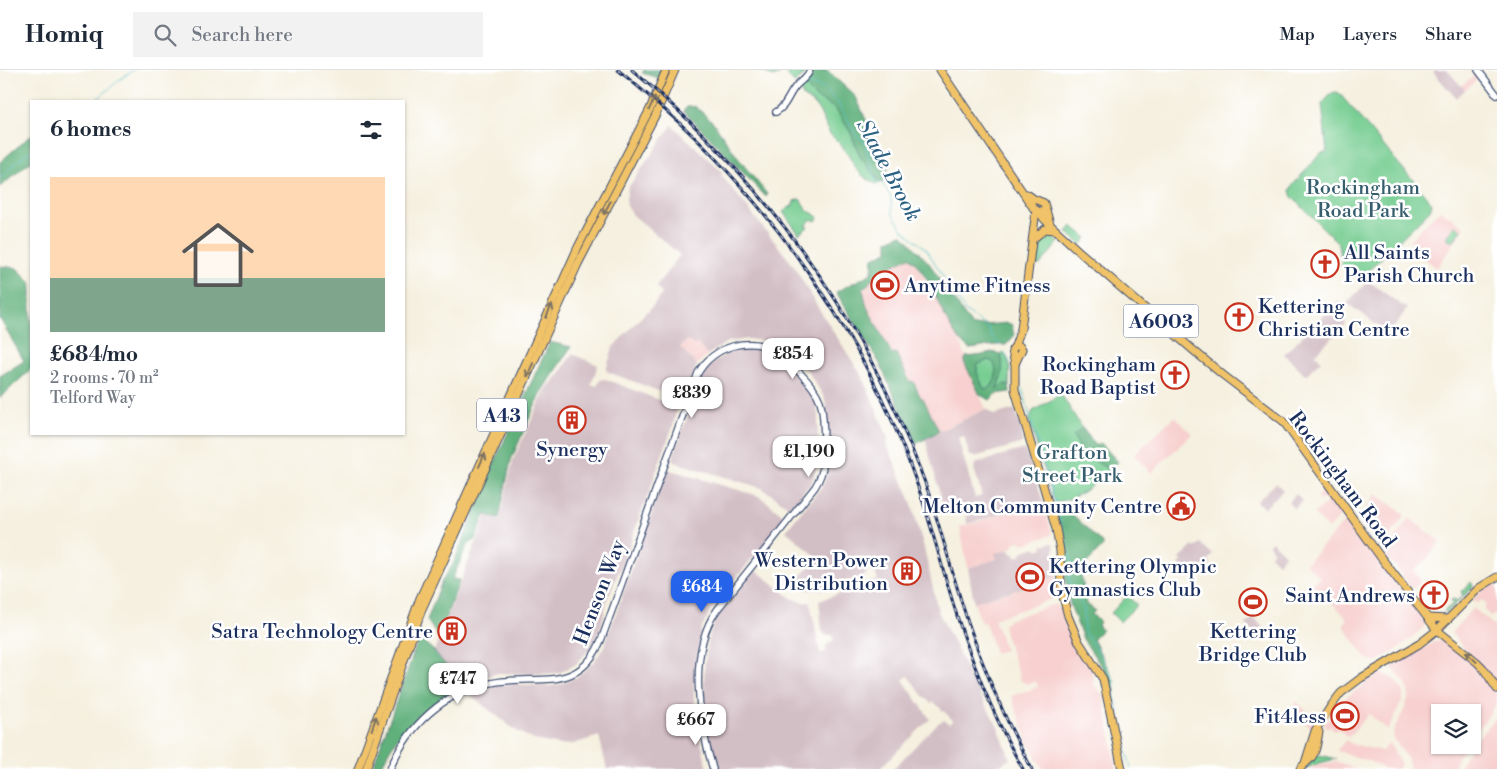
<!DOCTYPE html>
<meta charset="utf-8">
<style>
body{margin:0;font-family:"Libre Bodoni",serif;background:#f2f2f3;color:#1f2937;height:100vh;display:flex;flex-direction:column;font-size:19px;white-space:nowrap}
*{box-sizing:border-box;margin:0}
p{font-size:16px;color:#747a83}
.icon{flex:none;width:28px;height:28px;fill:none;stroke:currentColor;stroke-width:2;stroke-linecap:round;stroke-linejoin:round}
.map{position:relative;flex:1;overflow:hidden}
.details{position:absolute;left:30px;top:30px;width:375px;height:335px;display:flex;flex-direction:column;background:#fff;border-radius:0px;box-shadow:0 1px 4px #0004}
.details>*{flex:none}
.fabs{position:absolute;left:1431px;top:634px;display:grid;gap:10px}
.fabs a{display:grid;place-items:center;width:50px;height:50px;border-radius:0px;background:#fff;box-shadow:0 1px 4px #0004;font-size:25px}
.price{position:absolute;translate:-50% -42px;padding:0 11px;border-radius:10px;background:#fff;color:#222;font-size:16px;line-height:32px;filter:drop-shadow(0 1px 2px #0008)}
.price::after{content:'';position:absolute;left:50%;top:30px;width:15px;height:11px;margin-left:-8px;background:inherit;clip-path:polygon(0 0,100% 0,50% 100%)}
.price.current{background:#2563eb;color:#fff}
ul{padding:0;list-style:none}
li{display:grid;align-content:center;gap:10px;height:265px;padding:0 20px}
li+li{border-top:1px solid #e0e1e3}
li span{display:grid;place-items:center;height:155px;border-radius:0px;color:#555}
li>.icon{margin-inline-start:auto}
span .icon{width:90px;height:90px;fill:#fffc;stroke-width:1}
li b{font-size:21px}
h2{display:flex;justify-content:space-between;align-items:center;height:60px;padding:0 20px;font-size:21px}
header{display:flex;align-items:center;gap:30px;box-sizing:border-box;height:70px;padding:0 25px;background:#fff;border-bottom:1px solid #e0e1e3}
header strong{font-size:24px}
nav{display:flex;gap:28px;margin-inline-start:auto;font-size:18px}
.search{width:350px;height:45px;background:#f2f2f3;display:flex;align-items:center;gap:12px;box-sizing:border-box;padding:0 18px;border-radius:0px;color:#747a83;font-size:19px}
.map>svg:first-child{display:block}
</style>
<header>
<strong>Homiq</strong>
<div class="search"><svg class="icon" aria-label="search" viewBox="0 0 24 24"><circle cx="10" cy="10" r="6"/><path d="M15 15l6 6"/></svg>Search here</div>
<nav><a>Map</a><a>Layers</a><a>Share</a></nav>
</header>
<div class="map">
<svg width="1497" height="699" viewBox="0 0 1497 699">
<rect width="100%" height="100%" fill="#fff"/>
<filter id="ink" filterUnits="userSpaceOnUse"><feTurbulence type="fractalNoise" baseFrequency=".02" numOctaves="2"/><feDisplacementMap in="SourceGraphic" scale="10" xChannelSelector="R" yChannelSelector="G"/><feConvolveMatrix kernelMatrix="1 2 1 2 8 2 1 2 1" color-interpolation-filters="sRGB"/></filter>
<filter id="wash" filterUnits="userSpaceOnUse"><feTurbulence type="fractalNoise" baseFrequency=".0096" numOctaves="4" result="noise"/><feDisplacementMap in="SourceGraphic" scale="20" xChannelSelector="R" yChannelSelector="G"/><feGaussianBlur stdDeviation="1.12" result="paint"/><feColorMatrix in="noise" values="0 0 0 0 0 0 0 0 0 0 0 0 0 0 0 0 0 1.4 0 .05"/><feComposite in="paint" operator="in"/></filter>
<g filter="url(#wash)">
<rect width="100%" height="100%" fill="#f5f0df"/>
<g fill="#f7d0cf">
<polygon points="1476,4 1479,8 1465,20 1461,16"/>
<polygon points="1440,140 1463,155 1464,159 1437,198 1413,180 1415,176 1410,170"/>
<polygon points="909,187 915,192 930,217 960,272 966,287 964,292 986,339 939,361 923,328 921,329 913,311 910,312 896,283 893,284 867,237 863,220 877,204"/>
<polygon points="687,270 698,274 707,285 697,295 680,277"/>
<polygon points="1175,346 1192,364 1151,403 1134,385"/>
<polygon points="1325,418 1343,442 1329,459 1314,444 1327,432 1323,428 1320,431 1317,427"/>
<polygon points="1376,424 1404,444 1404,447 1380,478 1359,447"/>
<polygon points="1043,432 1052,464 1051,465 1025,474 1022,473 1020,471 1015,472 1013,477 996,483 997,489 968,498 960,457"/>
<polygon points="1409,448 1440,471 1427,489 1413,500 1421,511 1413,519 1384,483"/>
<polygon points="1346,450 1348,450 1425,552 1424,557 1395,581 1376,592 1366,588 1343,555 1346,551 1346,547 1313,514 1320,507 1306,494"/>
<polygon points="1056,507 1056,516 1054,528 994,549 1005,580 995,583 985,552 981,553 974,532 1007,522 1008,523"/>
<polygon points="1492,514 1497,517 1497,541 1491,547 1484,540 1484,538 1486,534 1483,530 1477,533 1472,530 1489,515"/>
<polygon points="1055,534 1062,542 1074,571 1092,597 1094,615 1103,625 1117,699 1043,699 1030,677 1011,626 1038,617 1036,611 1028,614 1021,611 1005,564 1003,554 1008,550"/>
<polygon points="1473,538 1497,558 1497,615 1451,563"/>
<polygon points="1440,571 1445,572 1475,595 1494,619 1497,625 1497,633 1473,667 1472,642 1440,642 1440,675 1467,675 1457,688 1453,699 1410,699 1408,690 1394,669 1393,662 1405,638 1408,628 1408,619 1404,611 1391,597 1434,572"/>
<polygon points="1381,603 1395,610 1404,622 1402,631 1388,660 1369,644 1348,667 1338,659 1335,661 1330,656 1328,659 1324,655 1346,628 1369,610"/>
<polygon points="1297,632 1316,650 1314,660 1293,643 1288,648 1285,646"/>
<polygon points="1497,647 1497,699 1493,699 1491,695 1485,699 1458,699 1474,672"/>
<polygon points="1346,670 1355,676 1356,675 1382,681 1390,673 1401,695 1397,699 1384,699 1374,693 1338,681 1337,680"/>
<polygon points="1337,692 1359,699 1309,699 1320,694"/>
</g>
<g fill="#d2bec5">
<polygon points="1435,0 1447,0 1465,20 1456,28 1433,2"/>
<polygon points="672,55 723,103 721,105 794,196 817,236 862,306 888,367 887,375 911,431 924,478 938,541 973,612 999,659 1010,689 994,699 893,699 938,653 944,650 949,654 953,650 934,632 931,633 923,626 908,606 903,610 930,649 879,699 718,699 710,674 704,643 704,599 709,566 716,549 753,502 757,501 791,528 802,532 810,532 820,583 826,582 826,575 834,570 832,565 825,565 822,561 819,531 878,510 872,495 867,497 866,505 826,519 806,520 792,516 817,487 786,461 823,415 830,393 826,335 824,327 807,300 789,282 770,272 749,269 727,272 707,285 698,274 693,275 687,270 680,277 697,295 684,326 680,329 608,302 606,300 613,277 647,241 648,242 662,224 656,216 680,185 633,145 627,136 626,128 628,118"/>
<polygon points="1368,211 1407,239 1389,264 1347,233"/>
<polygon points="1339,230 1346,255 1315,284 1321,290 1306,305 1284,284"/>
<polygon points="748,279 766,283 788,296 811,323 816,333 818,345 818,392 812,412 791,437 788,436 762,418 674,392 672,390 698,316 706,300 715,291 726,284"/>
<polygon points="572,284 598,295 591,314 597,316 600,310 605,309 677,337 673,356 623,493 607,529 601,559 589,580 575,595 559,603 542,604 497,603 462,615 434,581 486,446 500,449 513,390 546,319 559,305"/>
<polygon points="986,339 994,345 1015,339 1021,357 1023,371 1020,374 974,387 969,385 964,366 958,368 975,428 982,426 974,398 975,394 1024,379 1031,393 1043,432 967,454 966,437 945,443 925,368"/>
<polygon points="670,400 759,426 781,443 784,449 712,538 701,560 694,605 694,629 700,669 708,699 607,699 599,666 573,674 559,675 534,670 515,660 470,625 502,615 514,614 549,616 558,615 577,607 594,592 604,577 666,403"/>
<polygon points="1276,413 1283,420 1265,438 1263,437 1257,431"/>
<polygon points="1296,424 1302,431 1294,439 1288,432"/>
<polygon points="1272,471 1285,485 1278,493 1270,485 1273,481 1269,474"/>
<polygon points="1051,473 1054,474 1056,507 1007,523 1007,522 974,532 968,498 997,489 995,483 1010,479 1012,484 1014,483 1016,487 1022,485 1021,482 1036,477 1037,480 1043,478 1042,475"/>
<polygon points="1200,473 1213,485 1208,490 1211,494 1207,498 1210,502 1206,506 1196,496 1194,498 1192,497 1186,502 1179,494 1182,491 1180,488 1193,476 1195,478"/>
<polygon points="1254,547 1263,557 1255,564 1246,554"/>
</g>
<g fill="#77cd92" stroke="#497e78">
<polygon points="761,0 807,0 805,5 794,13 785,2 773,7"/>
<path d="M803 13 815 27 835 38 850 61 860 86 880 113 877 114C854 105 855 92 841 75 837 69 830 67 828 60 821 46 819 33 803 27L799 17Z"/>
<polygon points="1336,22 1339,23 1432,133 1430,140 1361,208 1357,201 1342,197 1339,174 1292,127 1290,121 1292,116 1321,83 1327,82 1322,34 1332,23"/>
<polygon points="800,129 807,140 819,147 816,151 811,149 806,156 808,157 799,164 783,142 793,135 794,131"/>
<polygon points="1455,155 1462,160 1452,172 1446,167"/>
<polygon points="1072,156 1087,168 1081,175 1067,162"/>
<path d="M1050 166 1059 172 1039 196 1035 193C1037 181 1036 169 1050 166Z"/>
<path d="M1004 283 1010 295 1009 315 1005 314 997 319H996C1002 310 1004 294 1001 284Z"/>
<path d="M988 290 993 291C998 302 997 308 990 318L984 319 977 303V295Z"/>
<path d="M1061 324 1082 358 1096 376 1101 373 1118 392C1096 412 1085 426 1055 433L1029 351 1033 341Z"/>
<polygon points="1471,512 1473,516 1472,518 1446,543 1444,541 1453,534 1451,530 1454,529 1457,531 1463,526 1461,521 1465,520"/>
<polygon points="1127,526 1137,535 1120,552 1111,543"/>
<polygon points="1319,685 1336,689 1319,693 1306,698 1315,687"/>
</g>
<g fill="#61b07c" stroke="#3e706d" fill-rule="evenodd">
<polygon points="644,0 661,0 658,8 642,3"/>
<polygon points="813,0 827,0 856,27 888,100 883,112 880,113 860,86 850,61 835,38 815,27 803,13 811,7"/>
<polygon points="689,36 696,37 714,53 738,88 767,124 766,127 683,40"/>
<polygon points="31,65 31,91 0,117 0,92"/>
<path d="M902 164 929 193 972 256 1008 253 1012 255 1014 266 1006 275C991 274 983 278 969 279 941 258 937 210 909 187L877 204 863 220 867 237 892 284 896 283 910 312 913 311 921 328H923L939 361 916 374 880 294 836 222 872 203 873 188 888 181V170Z"/>
<polygon points="0,196 17,198 31,212 31,299 0,328 0,306 24,291 0,249"/>
<polygon points="550,272 571,277 541,322 511,390 499,448 485,445 475,469 467,476 452,509 460,510 438,567 427,550 442,511 453,494 484,422 487,408"/>
<path d="M991 282 1001 284C1004 295 1003 308 996 319L1005 314 1009 315 1010 322 996 324 990 330 980 325 964 292 966 287 983 285ZM988 290 993 292C998 302 997 309 990 318L984 319 977 303V295Z"/>
<polygon points="1082,358 1096,376 1101,373 1118,392 1109,400 1083,383 1073,366"/>
<polygon points="1066,438 1104,475 1080,500 1087,534 1095,541 1092,544 1100,552 1098,555 1102,560 1093,569 1114,610 1115,622 1112,625 1103,599 1083,569 1070,534 1065,507 1063,473 1056,444 1060,439"/>
<path d="M419 568 434 581 462 615C431 634 392 663 381 699H372Z"/>
</g>
<g fill="none" stroke-linecap="round" stroke-linejoin="round">
<g stroke="#4fbdc6" stroke-width="1">
<polyline points="798,0 802,6"/>
<polyline points="806,12 811,16 818,16 825,20 839,34 856,65 864,71 875,109 886,118 891,128 892,143 902,159 926,179 965,241 989,259 992,268 1000,275"/>
<polyline points="95,31 119,10 134,0"/>
<polyline points="0,108 17,91 31,80"/>
<polyline points="1004,282 1010,292"/>
<polyline points="1019,308 1055,433"/>
<polyline points="1058,444 1072,493 1069,508 1073,521 1084,539 1084,562 1100,584 1115,612 1113,619 1131,699"/>
</g>
</g>
</g>
<g filter="url(#ink)">
<g fill="none" stroke-linecap="round" stroke-linejoin="round">
<g stroke="#3c4c71" stroke-width="8">
<g id="tertiary">
<polyline points="1478,0 1497,25"/>
<path d="M776 42C787 36 788 25 796 16 801 10 807 8 810 0"/>
<path d="M390 699C408 656 443 622 491 613 538 603 579 626 602 568L698 303C714 276 749 265 778 282 787 287 793 295 800 303 808 311 816 320 820 331 824 343 823 356 824 369 825 387 825 401 815 417L717 540C687 581 699 654 713 699"/>
</g>
</g>
<g stroke="#3c4c71" stroke-width="9">
<g id="primary">
<polyline points="940,0 1034,139 1039,142 1044,140"/>
<polyline points="1027,124 1034,129 1044,133 1050,154"/>
<polyline points="1038,141 1045,150 1081,183 1193,280 1223,305 1283,351 1379,485 1437,560 1477,592 1483,598 1497,619"/>
<polyline points="1033,169 1045,159 1055,160"/>
<polyline points="1015,276 1021,259 1036,140"/>
<polyline points="1019,276 1015,276 1012,280 1015,295 1015,320 1056,459 1060,481 1061,519 1068,546 1079,572 1103,609 1122,699"/>
<polyline points="1015,294 1022,279 1019,276"/>
<polyline points="1428,548 1448,549"/>
<polyline points="1305,693 1315,661 1331,636 1341,623 1361,608 1419,574 1437,560 1479,518 1497,507"/>
<path d="M1300 699C1303 695 1306 693 1309 690 1317 683 1317 671 1319 662"/>
</g>
</g>
<g stroke="#3c4c71" stroke-width="9">
<g id="trunk">
<polyline points="358,699 420,528 578,177 650,39 666,0"/>
<polyline points="366,699 422,539 578,194 656,44 675,0"/>
</g>
</g>
<use href="#tertiary" stroke="#fff" stroke-width="5.5"/>
<use href="#primary" stroke="#f1c369" stroke-width="7"/>
<use href="#trunk" stroke="#f1c369" stroke-width="7"/>
<g stroke="#1b2f5e" stroke-width="3">
<g id="rail">
<path d="M618 0C651 27 684 55 713 86 803 180 876 294 918 417 934 463 945 510 960 555 977 605 997 654 1023 699"/>
<path d="M632 0C766 111 864 247 924 410 941 457 952 505 968 552 985 603 1006 652 1032 699"/>
</g>
</g>
<use href="#rail" stroke="#fff" stroke-width="1" stroke-dasharray="4" stroke-linecap="butt"/>
</g>
<defs><path id="oneway-shaft" d="M-6 0H5M1.5-3L5.5 0L1.5 3" fill="none" stroke-width="1.6" stroke-linecap="round" stroke-linejoin="round" transform="scale(1.25)"/></defs>
<g stroke="#7b7263">
<use href="#oneway-shaft" transform="translate(652 33) rotate(-66)"/>
<use href="#oneway-shaft" transform="translate(607 138) rotate(117)"/>
<use href="#oneway-shaft" transform="translate(549 241) rotate(-66)"/>
<use href="#oneway-shaft" transform="translate(530 300) rotate(114)"/>
<use href="#oneway-shaft" transform="translate(482 390) rotate(-66)"/>
<use href="#oneway-shaft" transform="translate(1471 587) rotate(-138)"/>
<use href="#oneway-shaft" transform="translate(374 653) rotate(-71)"/>
</g>
</g>
<defs>
<g id="church-ring" transform="scale(1.4375)"><circle r="9.5" fill="#fff" stroke="#c8321e" stroke-width="1.5"/><path d="M-1.2-6h2.4v3.5h3.3v2.4h-3.3V6h-2.4V-.1h-3.3v-2.4h3.3Z" fill="#c8321e"/></g>
<g id="stadium-ring" transform="scale(1.4375)"><circle r="9.5" fill="#fff" stroke="#c8321e" stroke-width="1.5"/><path d="M0-5a6.5 5 0 1 0 0 10a6.5 5 0 1 0 0-10ZM-3.5-1.8h7v3.6h-7Z" fill="#c8321e"/></g>
<g id="building-ring" transform="scale(1.4375)"><circle r="9.5" fill="#fff" stroke="#c8321e" stroke-width="1.5"/><path d="M-4-6H4V6H1V3H-1V6H-4ZM-2.5-4.3h1.7v1.8h-1.7ZM.8-4.3h1.7v1.8H.8ZM-2.5-1h1.7V.8h-1.7ZM.8-1h1.7V.8H.8Z" fill="#c8321e"/></g>
<g id="civic-ring" transform="scale(1.4375)"><circle r="9.5" fill="#fff" stroke="#c8321e" stroke-width="1.5"/><path d="M-.6-6.5H3V-4.5H.6V-3L4-1V1h2V6H-6V1h2V-1L-.6-3ZM-1.2 2.5V6h2.4V2.5Z" fill="#c8321e"/></g>
</defs>
<g fill-rule="evenodd">
<use href="#church-ring" x="1325" y="194"/>
<use href="#stadium-ring" x="885" y="215"/>
<use href="#church-ring" x="1239" y="247"/>
<use href="#church-ring" x="1175" y="305"/>
<use href="#building-ring" x="572" y="350"/>
<use href="#civic-ring" x="1181" y="436"/>
<use href="#building-ring" x="907" y="501"/>
<use href="#stadium-ring" x="1030" y="507"/>
<use href="#church-ring" x="1434" y="525"/>
<use href="#stadium-ring" x="1253" y="532"/>
<use href="#building-ring" x="452" y="561"/>
<use href="#stadium-ring" x="1345" y="646"/>
</g>
<g text-anchor="middle" stroke-width="5" stroke-linejoin="round" paint-order="stroke">
<g fill="#fff" stroke="#5f6d8e" stroke-width="1">
<rect x="1123.5" y="234.5" width="75" height="33" rx="4"/>
<rect x="477" y="328.5" width="50" height="33" rx="4"/>
</g>
<g font-size="19" font-weight="bold" fill="#1b2f5e">
<text x="1161" y="258">A6003</text>
<text x="502" y="352">A43</text>
</g>
<g font-size="20" fill="#375e6e" stroke="#fff">
<text x="1363" y="124">Rockingham<tspan x="1363" dy="23">Road Park</tspan></text>
<text x="1072" y="389">Grafton<tspan x="1072" dy="23">Street Park</tspan></text>
</g>
<g font-size="20" fill="#1b2f5e" stroke="#fff" text-anchor="end">
<text x="1344" y="189" text-anchor="start">All Saints<tspan x="1344" dy="23">Parish Church</tspan></text>
<text x="904" y="222" text-anchor="start">Anytime Fitness</text>
<text x="1258" y="243" text-anchor="start">Kettering<tspan x="1258" dy="23">Christian Centre</tspan></text>
<text x="1156" y="301">Rockingham<tspan x="1156" dy="23">Road Baptist</tspan></text>
<text x="572" y="386" text-anchor="middle">Synergy</text>
<text x="1162" y="443">Melton Community Centre</text>
<text x="888" y="497">Western Power<tspan x="888" dy="23">Distribution</tspan></text>
<text x="1049" y="503" text-anchor="start">Kettering Olympic<tspan x="1049" dy="23">Gymnastics Club</tspan></text>
<text x="1415" y="532">Saint Andrews</text>
<text x="433" y="568">Satra Technology Centre</text>
<text x="1253" y="568" text-anchor="middle">Kettering<tspan x="1253" dy="23">Bridge Club</tspan></text>
<text x="1326" y="653">Fit4less</text>
</g>
<g font-size="20" fill="#1b2f5e" stroke="#fff">
<text transform="translate(1343 409) rotate(53)" y="7">Rockingham Road</text>
<text transform="translate(599 522) rotate(-69)" y="7">Henson Way</text>
</g>
<g font-size="21" font-style="italic" fill="#2d6182" stroke="#fff">
<text transform="translate(889 100) rotate(62)" y="7">Slade Brook</text>
</g>
</g>
</svg>
<div class="fabs">
<a><svg class="icon" aria-label="layers" viewBox="0 0 24 24"><path d="M12 4l9 5-9 5-9-5zM3 14l9 5 9-5"/></svg></a>
</div>
<b class="price" style="left:793px;top:310px">£854</b>
<b class="price" style="left:692px;top:349px">£839</b>
<b class="price" style="left:809px;top:408px">£1,190</b>
<b class="price current" style="left:702px;top:543px">£684</b>
<b class="price" style="left:458px;top:635px">£747</b>
<b class="price" style="left:696px;top:676px">£667</b>
<section class="details">
<h2>6 homes<svg class="icon" aria-label="filters" viewBox="0 0 24 24"><path d="M4 7h16M4 17h16"/><circle cx="9" cy="7" r="2"/><circle cx="15" cy="17" r="2"/></svg></h2>
<ul>
<li><span style="background:linear-gradient(#ffd9b3 65%,#7fa58c 0)"><svg class="icon" aria-label="home" viewBox="0 0 24 24"><path d="M3 11l9-7 9 7M6 9v11h12V9"/></svg></span><div><b>£684/mo</b><p>2 rooms · 70 m²</p><p>Telford Way</p></div></li>
</ul>
</section>
</div>
